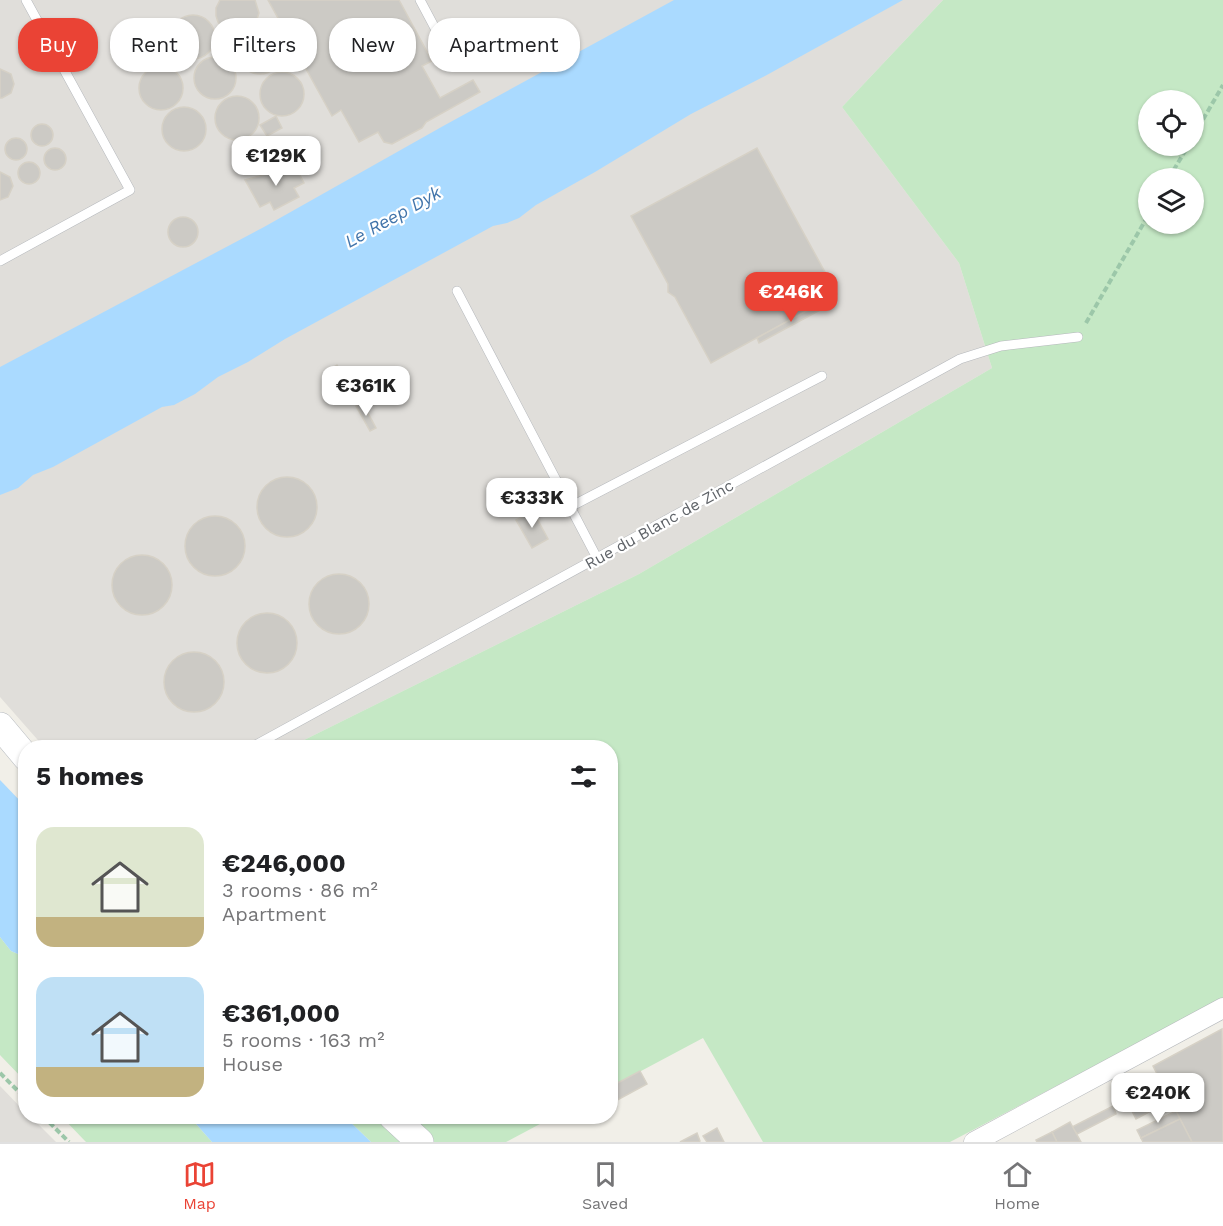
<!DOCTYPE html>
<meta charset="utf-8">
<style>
body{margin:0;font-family:"Work Sans",sans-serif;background:#f6f6f6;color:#202124;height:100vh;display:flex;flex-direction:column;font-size:22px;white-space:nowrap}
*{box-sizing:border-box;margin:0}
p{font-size:20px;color:#757577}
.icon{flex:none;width:33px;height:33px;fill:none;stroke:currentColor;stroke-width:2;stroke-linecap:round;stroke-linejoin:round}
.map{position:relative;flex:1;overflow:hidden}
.drawer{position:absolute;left:18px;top:740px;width:600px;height:384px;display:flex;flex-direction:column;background:#fff;border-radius:24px;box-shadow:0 2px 4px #0004}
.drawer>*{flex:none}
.guide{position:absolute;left:18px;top:18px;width:600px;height:54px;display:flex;gap:12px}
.buttons{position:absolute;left:1138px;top:90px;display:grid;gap:12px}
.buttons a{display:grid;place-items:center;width:66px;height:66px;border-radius:50%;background:#fff;box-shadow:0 2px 4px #0004;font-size:30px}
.price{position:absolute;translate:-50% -51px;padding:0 14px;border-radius:12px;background:#fff;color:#222;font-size:20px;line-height:39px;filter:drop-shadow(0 2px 3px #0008)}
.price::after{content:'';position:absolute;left:50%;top:36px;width:18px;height:14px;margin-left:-9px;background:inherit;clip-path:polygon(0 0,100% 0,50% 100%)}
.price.on{background:#ea4335;color:#fff}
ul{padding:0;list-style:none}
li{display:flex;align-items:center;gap:18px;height:150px;padding:0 18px}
li span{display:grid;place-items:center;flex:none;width:168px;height:120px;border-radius:18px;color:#555}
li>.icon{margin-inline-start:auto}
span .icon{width:72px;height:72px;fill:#fffc;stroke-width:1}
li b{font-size:26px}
h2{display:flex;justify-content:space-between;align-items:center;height:72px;padding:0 18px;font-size:26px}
.pill{padding:0 21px;border-radius:24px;background:#fff;box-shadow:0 2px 4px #0004;font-size:21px;line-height:54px}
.pill.on{background:#ea4335;color:#fff}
.tab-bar{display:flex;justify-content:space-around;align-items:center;height:84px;border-top:2px solid #e0e0e0;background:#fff;font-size:16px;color:#757577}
.tab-bar a{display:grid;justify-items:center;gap:3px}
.tab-bar .on{color:#ea4335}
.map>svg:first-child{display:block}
</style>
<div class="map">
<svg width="1223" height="1142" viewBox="0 0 1223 1142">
<rect width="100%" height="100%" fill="#f1efe8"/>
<g fill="#e0deda">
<polygon points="0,0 943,0 842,107 959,263 992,368 639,574 290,747 44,747 0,697"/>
<polygon points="0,1086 25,1112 26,1116 30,1116 56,1142 0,1142"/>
</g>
<g fill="#c5e8c5" fill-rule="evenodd">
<path d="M943 0H1223V998L950 1142H763L703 1038 611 1087 610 747H290L639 574 992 368 959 263 842 107ZM1149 100H1194V146H1149ZM1149 178H1194V224H1149Z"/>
<polygon points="0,937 11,951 25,957 25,1081 0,1055"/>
<polygon points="61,1116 189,1116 212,1142 86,1142"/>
<polygon points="344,1116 555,1116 506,1142 371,1142"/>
</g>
<g fill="#aadaff">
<polygon points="674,0 903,0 765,76 691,114 595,172 536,205 519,218 507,223 493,226 285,339 248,362 218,377 195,394 174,405 162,407 53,467 33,475 18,488 0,495 0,367 264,227 445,125"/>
<polygon points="0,780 25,806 25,957 11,951 0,937"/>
<polygon points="189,1116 344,1116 371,1142 212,1142"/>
</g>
<g fill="#cccac5" stroke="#d6d1c6" stroke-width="1.5">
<polygon points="220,0 255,0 259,13 255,25 242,34 234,34 225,30 218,22 216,16 216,8"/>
<polygon points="268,0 399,0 432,61 422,66 440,98 473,80 480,92 426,122 422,128 392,144 384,142 378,132 359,142 341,110 332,116"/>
<circle cx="193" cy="37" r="22"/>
<circle cx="260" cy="53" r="21"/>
<polygon points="165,38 173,53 147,67 139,52"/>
<circle cx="215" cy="78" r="21"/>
<circle cx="161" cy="88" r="22"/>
<polygon points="0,69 11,74 14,84 11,93 2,98 0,98"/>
<circle cx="282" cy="94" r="22"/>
<circle cx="237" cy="118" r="22"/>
<circle cx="184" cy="129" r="22"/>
<polygon points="276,116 282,128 267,136 260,125"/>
<circle cx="42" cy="135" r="11"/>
<circle cx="16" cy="149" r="11"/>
<polygon points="757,148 837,294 711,363 675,297 668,292 668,284 631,216"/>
<circle cx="55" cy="159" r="11"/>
<circle cx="29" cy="173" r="11"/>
<polygon points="295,166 304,183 294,188 299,197 274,210 270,202 260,207 245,180"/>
<polygon points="0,172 10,177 13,186 8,197 0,200"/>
<circle cx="183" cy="232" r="15"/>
<polygon points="821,303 824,308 759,343 757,338"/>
<polygon points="337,365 341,372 334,375 331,369"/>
<polygon points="362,402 376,428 370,431 356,406"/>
<circle cx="287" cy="507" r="30"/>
<polygon points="533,511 548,539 532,548 516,520"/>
<circle cx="215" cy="546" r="30"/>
<circle cx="142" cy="585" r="30"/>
<circle cx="339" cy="604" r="30"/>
<circle cx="267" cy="643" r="30"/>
<circle cx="194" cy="682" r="30"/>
<polygon points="1222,1029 1223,1142 1192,1142 1153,1066"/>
<polygon points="640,1071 647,1084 610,1104 610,1087"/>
<polygon points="1157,1084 1166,1103 1136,1119 1126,1099"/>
<polygon points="1113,1106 1116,1114 1077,1134 1072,1127"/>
<polygon points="1176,1111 1180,1119 1141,1138 1137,1130"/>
<polygon points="1180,1119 1192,1142 1143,1142 1141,1138"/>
<polygon points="1070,1122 1081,1142 1057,1142 1052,1132"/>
<polygon points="717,1128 724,1142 707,1142 703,1136"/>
<polygon points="1052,1132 1057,1142 1037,1142 1036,1140"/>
<polygon points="697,1133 700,1141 699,1142 680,1142"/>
</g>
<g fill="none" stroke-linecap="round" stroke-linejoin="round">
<g stroke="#b5b8bc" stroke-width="10">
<g id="lane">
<polyline points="420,0 454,64"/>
<polyline points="0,261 130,190 26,0"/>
<polyline points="457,291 597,558"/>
<polyline points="570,507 822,376"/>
<polyline points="252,747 960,359 1001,346 1078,337"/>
</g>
</g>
<g stroke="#b5b8bc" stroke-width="21">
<polyline id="street" points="974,1142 1223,1008"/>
</g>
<g stroke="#b6babf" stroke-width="28">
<g id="secondary">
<polyline points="0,726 26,757"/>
<polyline points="392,1116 420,1142"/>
</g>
</g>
<g stroke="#9cc7a9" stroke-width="4" stroke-dasharray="6 3" stroke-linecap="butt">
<polyline points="1194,135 1223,85"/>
<polyline points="1169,178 1188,146"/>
<polyline points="1086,323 1149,214"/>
<polyline points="0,1073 26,1099"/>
<polyline points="43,1116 69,1142"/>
</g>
<use href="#lane" stroke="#fff" stroke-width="9"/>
<use href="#street" stroke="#fff" stroke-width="20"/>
<use href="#secondary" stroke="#fff" stroke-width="27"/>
</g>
<g text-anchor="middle" stroke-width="4.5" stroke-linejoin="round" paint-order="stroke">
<g font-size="16" fill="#5f6368" stroke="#fff">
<text transform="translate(659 524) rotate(-29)" y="6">Rue du Blanc de Zinc</text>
</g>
<g font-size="18" font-style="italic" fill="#4174aa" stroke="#fff">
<text transform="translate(393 217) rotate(-29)" y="6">Le Reep Dyk</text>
</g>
</g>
</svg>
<div class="buttons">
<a><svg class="icon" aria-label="locate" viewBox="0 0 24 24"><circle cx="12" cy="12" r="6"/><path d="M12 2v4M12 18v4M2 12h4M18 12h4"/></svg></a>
<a><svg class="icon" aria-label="layers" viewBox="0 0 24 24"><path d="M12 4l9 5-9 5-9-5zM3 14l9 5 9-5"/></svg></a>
</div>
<b class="price" style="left:276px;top:187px">€129K</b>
<b class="price on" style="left:791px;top:323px">€246K</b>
<b class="price" style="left:366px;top:417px">€361K</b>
<b class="price" style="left:532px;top:529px">€333K</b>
<b class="price" style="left:1158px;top:1124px">€240K</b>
<div class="guide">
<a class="pill on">Buy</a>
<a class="pill">Rent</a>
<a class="pill">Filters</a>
<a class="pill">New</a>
<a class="pill">Apartment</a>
</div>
<section class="drawer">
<h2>5 homes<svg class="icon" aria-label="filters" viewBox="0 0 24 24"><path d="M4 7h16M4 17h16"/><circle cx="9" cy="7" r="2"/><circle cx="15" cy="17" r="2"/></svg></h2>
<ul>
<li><span style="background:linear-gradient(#dfe7d0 75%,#c2b280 0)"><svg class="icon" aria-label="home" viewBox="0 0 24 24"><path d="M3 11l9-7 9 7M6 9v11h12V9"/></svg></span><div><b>€246,000</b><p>3 rooms · 86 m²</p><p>Apartment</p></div></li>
<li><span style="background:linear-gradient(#bfe0f5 75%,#c2b280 0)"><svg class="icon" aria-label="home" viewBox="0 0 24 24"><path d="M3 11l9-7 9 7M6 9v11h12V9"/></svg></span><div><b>€361,000</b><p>5 rooms · 163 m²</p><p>House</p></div></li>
</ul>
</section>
</div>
<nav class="tab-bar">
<a class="on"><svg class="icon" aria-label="map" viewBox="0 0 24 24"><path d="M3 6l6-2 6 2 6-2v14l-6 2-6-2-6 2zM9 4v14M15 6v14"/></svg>Map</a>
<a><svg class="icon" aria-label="saved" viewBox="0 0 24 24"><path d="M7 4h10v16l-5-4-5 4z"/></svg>Saved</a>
<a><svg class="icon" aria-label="home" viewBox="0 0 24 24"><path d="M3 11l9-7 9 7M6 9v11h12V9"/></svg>Home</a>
</nav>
